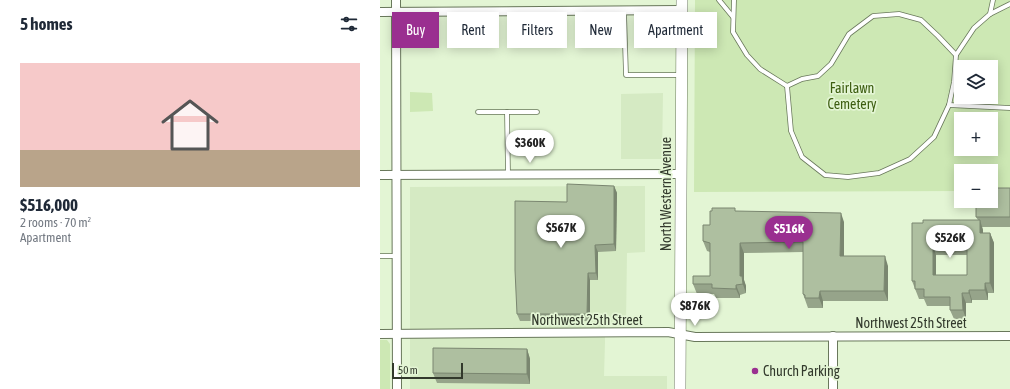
<!DOCTYPE html>
<meta charset="utf-8">
<style>
body{margin:0;font-family:"Asap Condensed",sans-serif;background:#f2f2f3;color:#1f2937;height:100vh;display:flex;flex-direction:column;font-size:15px;white-space:nowrap}
*{box-sizing:border-box;margin:0}
p{font-size:13px;color:#747a83}
.icon{flex:none;width:22px;height:22px;fill:none;stroke:currentColor;stroke-width:2;stroke-linecap:round;stroke-linejoin:round}
.map{position:relative;flex:1;overflow:hidden}
.sheet{display:flex;flex-direction:column;background:#fff;width:380px}
.sheet>*{flex:none}
.top-card{position:absolute;left:12px;top:12px;width:380px;height:36px;display:flex;gap:8px}
.buttons{position:absolute;left:574px;top:60px;display:grid;gap:8px}
.buttons a{display:grid;place-items:center;width:44px;height:44px;border-radius:0px;background:#fff;box-shadow:0 2px 10px #0003;font-size:20px}
.scale{position:absolute;left:12px;bottom:10px;width:71px;box-sizing:border-box;padding-left:4px;border:2px solid #32392c;border-top:0;font-size:11px;line-height:14px;white-space:nowrap;color:#32392c;-webkit-text-stroke:3px #e3f5d4;paint-order:stroke}
.price{position:absolute;translate:-50% -34px;padding:0 9px;border-radius:14px;background:#fff;color:#222;font-size:13px;line-height:26px;filter:drop-shadow(0 1px 2px #0008)}
.price::after{content:'';position:absolute;left:50%;top:24px;width:12px;height:9px;margin-left:-6px;background:inherit;clip-path:polygon(0 0,100% 0,50% 100%)}
.price.active{background:#9a2f90;color:#fff}
ul{padding:0;list-style:none}
li{display:grid;align-content:center;gap:8px;height:212px;padding:0 20px}
li span{display:grid;place-items:center;height:124px;border-radius:0px;color:#555}
li>.icon{margin-inline-start:auto}
span .icon{width:72px;height:72px;fill:#fffc;stroke-width:1}
li b{font-size:17px}
h2{display:flex;justify-content:space-between;align-items:center;height:48px;padding:0 20px;font-size:17px}
.chip{padding:0 14px;border-radius:0px;background:#fff;box-shadow:0 2px 10px #0003;font-size:14px;line-height:36px}
.chip.active{background:#9a2f90;color:#fff}
main{display:flex;flex:1;min-height:0}
.map>svg:first-child{display:block}
</style>
<main>
<section class="sheet">
<h2>5 homes<svg class="icon" aria-label="filters" viewBox="0 0 24 24"><path d="M4 7h16M4 17h16"/><circle cx="9" cy="7" r="2"/><circle cx="15" cy="17" r="2"/></svg></h2>
<ul>
<li><span style="background:linear-gradient(#f6c9c9 70%,#b9a48a 0)"><svg class="icon" aria-label="home" viewBox="0 0 24 24"><path d="M3 11l9-7 9 7M6 9v11h12V9"/></svg></span><div><b>$516,000</b><p>2 rooms · 70 m²</p><p>Apartment</p></div></li>
</ul>
</section>
<div class="map">
<svg width="630" height="389" viewBox="0 0 630 389">
<rect width="100%" height="100%" fill="#e3f5d4"/>
<g fill="#d5eac3">
<polygon points="283,93 282,159 241,159 241,94"/>
<polygon points="265,186 265,252 247,253 246,323 225,323 225,342 224,376 287,376 287,389 30,389 30,187"/>
</g>
<g fill="#cde8b4" fill-rule="evenodd">
<path d="M315 0H630V191H611V171H581V191L314 192ZM581 67H611V97H581ZM581 119H611V149H581Z"/>
<polygon points="30,92 52,93 53,111 30,112"/>
<polygon points="0,340 7,340 10,344 10,389 0,389"/>
</g>
<g fill="none" stroke-linecap="round" stroke-linejoin="round">
<g stroke="#69785b" stroke-width="5.5">
<g id="service">
<polyline points="339,0 353,17"/>
<polyline points="354,0 353,32 367,55 380,69 407,86"/>
<polyline points="244,11 246,75 301,75"/>
<polyline points="610,14 613,0"/>
<polyline points="407,86 411,131 422,157 445,175 468,177 499,173 530,159 554,137 569,105 574,82 576,55 594,28 610,14 630,4"/>
<polyline points="407,86 422,79 438,76 451,64 469,34 493,16 519,14 541,20 558,36 576,55"/>
<polyline points="569,105 630,108"/>
<polyline points="98,112 157,112"/>
<polyline points="127,112 128,174"/>
<polyline points="0,256 17,256"/>
</g>
</g>
<g stroke="#69785b" stroke-width="10">
<g id="minor">
<polyline points="16,0 17,389"/>
<polyline points="0,12 302,10"/>
<polyline points="0,175 301,174"/>
<polyline points="0,334 288,332 315,337 630,336"/>
<polyline points="453,389 453,336"/>
</g>
</g>
<g stroke="#69785b" stroke-width="12">
<polyline id="tertiary" points="300,389 302,0"/>
</g>
<use href="#service" stroke="#fff" stroke-width="4"/>
<use href="#minor" stroke="#fff" stroke-width="8"/>
<use href="#tertiary" stroke="#fff" stroke-width="11"/>
</g>
<g fill="#96a48a" fill-rule="evenodd">
<polygon points="234,186 237,193 236,251 218,252 218,280 210,280 210,321 140,321 137,314"/>
<path d="M630 188V227H602L603 230V233H610L614 243V293H608V300H592V303H586V319H574L570 310V306H547L544 299H539L532 281 543 223 598 220 596 217ZM556 255H587V275H556Z"/>
<polygon points="356,212 464,222 464,256 508,266 508,301 443,301 443,308 428,308 423,294 423,252 364,253 364,280 366,286 366,293 360,295 360,298 336,298 334,294 317,294 313,284 330,276 330,252 327,251 323,241 330,225"/>
<polygon points="147,349 150,359 150,384 57,383 53,373"/>
</g>
<g fill="#7a8670">
<polygon points="234,186 237,193 236,251 234,244"/>
<polygon points="461,213 464,222 464,266 460,256"/>
<polygon points="600,220 603,230 603,243 600,233"/>
<polygon points="610,233 614,243 614,293 610,283"/>
<polygon points="360,243 364,253 364,280 366,286 366,293 360,276"/>
<polygon points="215,245 218,252 218,280 216,273"/>
<polygon points="553,245 556,255 556,284 553,275"/>
<polygon points="505,256 508,266 508,301 504,291"/>
<polygon points="208,273 210,280 210,321 207,314"/>
<polygon points="605,283 608,293 608,300 605,290"/>
<polygon points="356,285 360,295 360,298 356,289"/>
<polygon points="589,290 592,300 592,303 589,293"/>
<polygon points="440,291 443,301 443,308 439,298"/>
<polygon points="582,293 586,303 586,319 583,310"/>
<polygon points="147,349 150,359 150,384 147,374"/>
</g>
<g fill="#aebfa0" stroke="#7a8670" fill-rule="evenodd">
<polygon points="187,184 234,186 234,244 215,245 216,273 208,273 207,314 137,314 135,270 135,201 187,202"/>
<polygon points="611,188 630,188 630,217 596,217 596,201 611,201"/>
<polygon points="332,208 355,208 355,211 461,213 460,256 505,256 504,291 440,291 439,298 425,298 425,295 423,294 423,242 360,243 360,276 362,276 363,284 356,285 356,289 332,288 332,284 313,284 313,276 330,276 330,243 323,241 323,225 330,225 330,211 332,211"/>
<path d="M543 220H600V233H610V283H605V290H589V293H582L583 310H570V297H544V289H535V281H532V223H543ZM553 245H587V275H553Z"/>
<polygon points="53,348 147,349 147,374 53,373"/>
</g>
<circle fill="#9a2f90" stroke="#e3f5d4" stroke-width="1.5" cx="375" cy="371" r="4"/>
<g text-anchor="middle" stroke-width="3.5" stroke-linejoin="round" paint-order="stroke">
<g font-size="14" fill="#3d5e11" stroke="#e3f5d4">
<text x="472" y="93">Fairlawn<tspan x="472" dy="16">Cemetery</tspan></text>
</g>
<g font-size="14" fill="#32392c" stroke="#e3f5d4">
<text transform="translate(286 194) rotate(-90)" y="5">North Western Avenue</text>
<text x="207" y="325">Northwest 25th Street</text>
<text x="531" y="328">Northwest 25th Street</text>
</g>
<g font-size="14" fill="#32392c" stroke="#e3f5d4" text-anchor="start">
<text x="383" y="376">Church Parking</text>
</g>
</g>
</svg>
<div class="buttons">
<a><svg class="icon" aria-label="layers" viewBox="0 0 24 24"><path d="M12 4l9 5-9 5-9-5zM3 14l9 5 9-5"/></svg></a>
<a>+</a>
<a>−</a>
</div>
<div class="scale">50 m</div>
<b class="price" style="left:150px;top:164px">$360K</b>
<b class="price" style="left:181px;top:249px">$567K</b>
<b class="price active" style="left:409px;top:250px">$516K</b>
<b class="price" style="left:570px;top:259px">$526K</b>
<b class="price" style="left:315px;top:327px">$876K</b>
<div class="top-card">
<a class="chip active">Buy</a>
<a class="chip">Rent</a>
<a class="chip">Filters</a>
<a class="chip">New</a>
<a class="chip">Apartment</a>
</div>
</div>
</main>
